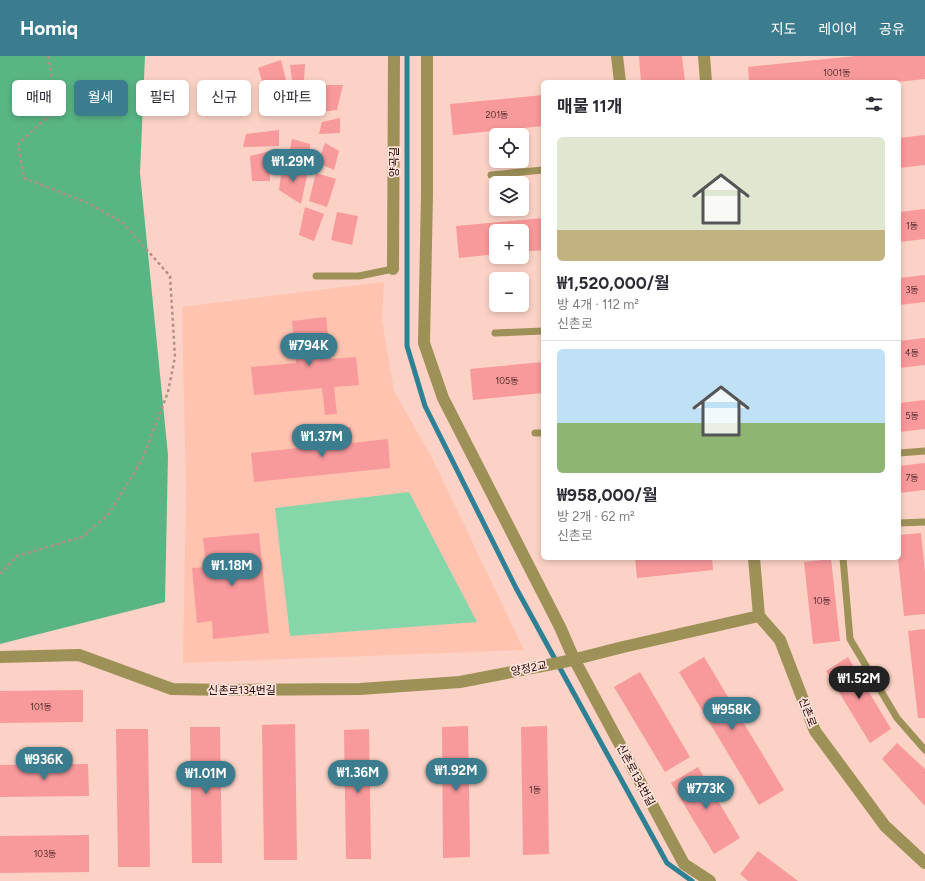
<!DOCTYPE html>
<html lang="ko">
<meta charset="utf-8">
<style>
body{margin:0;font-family:Figtree,"Noto Sans KR",sans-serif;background:#f7f7f7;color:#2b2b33;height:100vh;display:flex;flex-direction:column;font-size:15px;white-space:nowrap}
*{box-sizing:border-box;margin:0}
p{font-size:13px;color:#7c7c81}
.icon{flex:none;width:22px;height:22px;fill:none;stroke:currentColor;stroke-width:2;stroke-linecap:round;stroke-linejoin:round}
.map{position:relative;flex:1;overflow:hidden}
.panel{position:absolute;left:541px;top:24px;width:360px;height:480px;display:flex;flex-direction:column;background:#fff;border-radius:6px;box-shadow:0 2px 6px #0003}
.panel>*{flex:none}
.guide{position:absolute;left:12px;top:24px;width:380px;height:36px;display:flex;gap:8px}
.tools{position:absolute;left:489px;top:72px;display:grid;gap:8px}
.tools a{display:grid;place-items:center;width:40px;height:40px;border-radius:6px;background:#fff;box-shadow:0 2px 6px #0003;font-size:20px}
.price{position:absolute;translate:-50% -34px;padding:0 9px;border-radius:14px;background:#3b7d8f;color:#fff;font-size:13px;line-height:26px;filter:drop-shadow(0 1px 2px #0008)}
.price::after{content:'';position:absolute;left:50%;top:24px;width:12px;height:9px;margin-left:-6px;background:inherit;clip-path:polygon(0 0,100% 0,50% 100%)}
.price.selected{background:#222;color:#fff}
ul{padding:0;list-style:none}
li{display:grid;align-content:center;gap:8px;height:212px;padding:0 16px}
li+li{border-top:1px solid #e1e1e2}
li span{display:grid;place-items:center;height:124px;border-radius:6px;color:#555}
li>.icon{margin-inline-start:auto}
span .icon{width:72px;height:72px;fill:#fffc;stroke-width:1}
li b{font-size:17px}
h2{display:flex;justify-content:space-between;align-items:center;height:48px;padding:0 16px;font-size:17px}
.pill{padding:0 14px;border-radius:6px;background:#fff;box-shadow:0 2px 6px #0003;font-size:14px;line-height:36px}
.pill.selected{background:#3b7d8f;color:#fff}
header{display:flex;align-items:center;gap:24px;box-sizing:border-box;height:56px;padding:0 20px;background:#3b7d8f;color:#fff}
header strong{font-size:19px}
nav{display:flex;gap:22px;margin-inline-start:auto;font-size:14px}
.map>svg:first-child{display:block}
</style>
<header>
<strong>Homiq</strong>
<nav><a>지도</a><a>레이어</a><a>공유</a></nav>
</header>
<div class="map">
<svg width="925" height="825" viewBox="0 0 925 825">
<rect width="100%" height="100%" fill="#fbd2c5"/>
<polygon fill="#ffc3b0" points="384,226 382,264 394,335 432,402 524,594 183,607 186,436 182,251"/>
<polygon fill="#85d7a9" points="409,436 477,566 290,580 275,452"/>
<polygon fill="#59b584" points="0,0 145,0 140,117 168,399 165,546 0,588"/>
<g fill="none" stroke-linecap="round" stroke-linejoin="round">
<polyline stroke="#2e8094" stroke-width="5" points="407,0 407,290 425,350 516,532 667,807 692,825"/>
</g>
<g fill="#f8999b">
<polygon points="639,0 682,0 685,26 641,26"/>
<polygon points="856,0 925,0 925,23 897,26 749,26 748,11"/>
<polygon points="281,4 286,24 262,25 258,12"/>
<polygon points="305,8 304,25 292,24 290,9"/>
<polygon points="321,29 343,29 337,54 321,56"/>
<polygon points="543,39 543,70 453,79 450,48"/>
<polygon points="340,62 340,77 319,78 322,66"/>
<polygon points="279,74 279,90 243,91 246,78"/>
<polygon points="925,79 925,109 899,112 899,82"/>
<polygon points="292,83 310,88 310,108 288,103"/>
<polygon points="325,87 339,95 334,114 318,107"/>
<polygon points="270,95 270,125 252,125 250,100"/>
<polygon points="282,111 308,115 301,148 279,134"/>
<polygon points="316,117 336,123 327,151 309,145"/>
<polygon points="305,151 324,158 314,185 299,179"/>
<polygon points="925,153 925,183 899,186 899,156"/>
<polygon points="337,156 358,160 352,189 331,184"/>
<polygon points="543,162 543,194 522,196 522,175 496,175 496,198 459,202 456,170"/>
<polygon points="925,219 925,246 899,249 899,222"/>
<polygon points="326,261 331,303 356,301 359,329 334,331 337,358 325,359 322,332 254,339 251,311 296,307 292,265"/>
<polygon points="925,282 925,309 899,312 899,285"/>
<polygon points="543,306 543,337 473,344 470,313"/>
<polygon points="925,344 925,373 899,376 899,347"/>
<polygon points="351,371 352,387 388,383 390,412 254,426 251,397 316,390 315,375"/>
<polygon points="925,407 925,434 899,437 899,410"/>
<polygon points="259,477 269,577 213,583 212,565 197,567 192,512 206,511 203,482"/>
<polygon points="921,477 925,516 925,558 904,560 898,502 899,502 899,479"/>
<polygon points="635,502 712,502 713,514 637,522"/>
<polygon points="831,503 840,585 813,588 804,506"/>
<polygon points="925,573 925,662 918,662 908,575"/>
<polygon points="704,601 784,734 759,749 679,616"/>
<polygon points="848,601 891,673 870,687 826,615"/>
<polygon points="640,616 690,701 665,716 614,631"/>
<polygon points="83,634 83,666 0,667 0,635"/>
<polygon points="295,668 297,804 264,804 262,669"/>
<polygon points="468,670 470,801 443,802 442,671"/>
<polygon points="547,670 549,798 523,799 521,671"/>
<polygon points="190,671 220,671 222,807 192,807"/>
<polygon points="116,673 148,673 150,811 118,811"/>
<polygon points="369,673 371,803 346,803 344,674"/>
<polygon points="897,687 925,713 925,750 882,703"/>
<polygon points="88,708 89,740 0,741 0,709"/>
<polygon points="698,711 740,782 714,798 671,727"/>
<polygon points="89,779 89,816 0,817 0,780"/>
<polygon points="758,795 798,825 748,825 740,818"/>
</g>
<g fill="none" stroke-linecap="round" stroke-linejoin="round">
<polyline stroke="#b39086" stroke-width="2.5" stroke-dasharray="3 3" stroke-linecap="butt" points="0,518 17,500 82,481 108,459 142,404 168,336 175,301 170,220 123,167 88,147 24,122 18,88 53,56 52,23 48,0"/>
<g stroke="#9d9158" stroke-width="7">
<polyline points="491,119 543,114"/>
<polyline points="316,220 359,220 393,213"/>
<polyline points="495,277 543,275"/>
<polyline points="535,377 543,377"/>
<polyline points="899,397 925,395"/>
<polyline points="899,467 925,466"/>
<polyline points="843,502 850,583 897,662 925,694"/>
</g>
<g stroke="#9d9158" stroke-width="12">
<polyline points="427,0 427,138 424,287 443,342 560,571 574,603 684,808 710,825"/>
<polyline points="617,0 620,26"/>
<polyline points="704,0 706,26"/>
<polyline points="393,213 394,0"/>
<polyline points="754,502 759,560 780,584 815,675 885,770 925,807"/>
<polyline points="0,601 79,599 172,633 225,634 360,633 460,626 568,605 623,591 759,560"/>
</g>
</g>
<g text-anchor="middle" stroke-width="3.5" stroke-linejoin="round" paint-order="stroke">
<g font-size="9" fill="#522a28">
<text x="837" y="20">1001동</text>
<text x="497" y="62">201동</text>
<text x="912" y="173">1동</text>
<text x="912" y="237">3동</text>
<text x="912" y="300">4동</text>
<text x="507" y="328">105동</text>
<text x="912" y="363">5동</text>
<text x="912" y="425">7동</text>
<text x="822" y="548">10동</text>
<text x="41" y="654">101동</text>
<text x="535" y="737">1동</text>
<text x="45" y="801">103동</text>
</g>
<g font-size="11" fill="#1a0501" stroke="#ffe3da">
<text transform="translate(394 106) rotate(-90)" y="4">양곡길</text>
<text transform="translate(529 612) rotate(-11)" y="4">양정2교</text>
<text x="242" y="638">신촌로134번길</text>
<text transform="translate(808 656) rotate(69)" y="4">신촌로</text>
<text transform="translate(636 719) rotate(62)" y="4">신촌로134번길</text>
</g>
</g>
</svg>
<div class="tools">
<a><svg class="icon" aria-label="locate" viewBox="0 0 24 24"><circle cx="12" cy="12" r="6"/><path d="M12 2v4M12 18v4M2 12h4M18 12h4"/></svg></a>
<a><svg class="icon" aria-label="layers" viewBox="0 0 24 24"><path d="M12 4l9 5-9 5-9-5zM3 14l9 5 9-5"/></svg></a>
<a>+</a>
<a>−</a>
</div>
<b class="price" style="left:293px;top:127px">₩1.29M</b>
<b class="price" style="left:309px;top:311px">₩794K</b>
<b class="price" style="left:322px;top:402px">₩1.37M</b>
<b class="price" style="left:232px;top:531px">₩1.18M</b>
<b class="price selected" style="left:859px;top:644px">₩1.52M</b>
<b class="price" style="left:732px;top:675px">₩958K</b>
<b class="price" style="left:44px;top:725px">₩936K</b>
<b class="price" style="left:456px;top:736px">₩1.92M</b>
<b class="price" style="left:358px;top:738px">₩1.36M</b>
<b class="price" style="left:206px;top:739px">₩1.01M</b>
<b class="price" style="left:706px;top:754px">₩773K</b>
<div class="guide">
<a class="pill">매매</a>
<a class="pill selected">월세</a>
<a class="pill">필터</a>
<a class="pill">신규</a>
<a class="pill">아파트</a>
</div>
<section class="panel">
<h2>매물 11개<svg class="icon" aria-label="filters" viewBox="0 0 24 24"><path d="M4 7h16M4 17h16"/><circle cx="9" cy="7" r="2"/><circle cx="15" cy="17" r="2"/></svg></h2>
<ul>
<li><span style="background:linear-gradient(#dfe7d0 75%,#c2b280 0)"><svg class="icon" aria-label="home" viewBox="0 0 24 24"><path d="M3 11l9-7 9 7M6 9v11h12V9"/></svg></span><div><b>₩1,520,000/월</b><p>방 4개 · 112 m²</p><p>신촌로</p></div></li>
<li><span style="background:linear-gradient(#bfe0f5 60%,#8fb573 0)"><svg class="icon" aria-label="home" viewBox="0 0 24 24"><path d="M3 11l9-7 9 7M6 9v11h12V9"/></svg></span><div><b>₩958,000/월</b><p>방 2개 · 62 m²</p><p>신촌로</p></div></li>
</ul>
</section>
</div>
